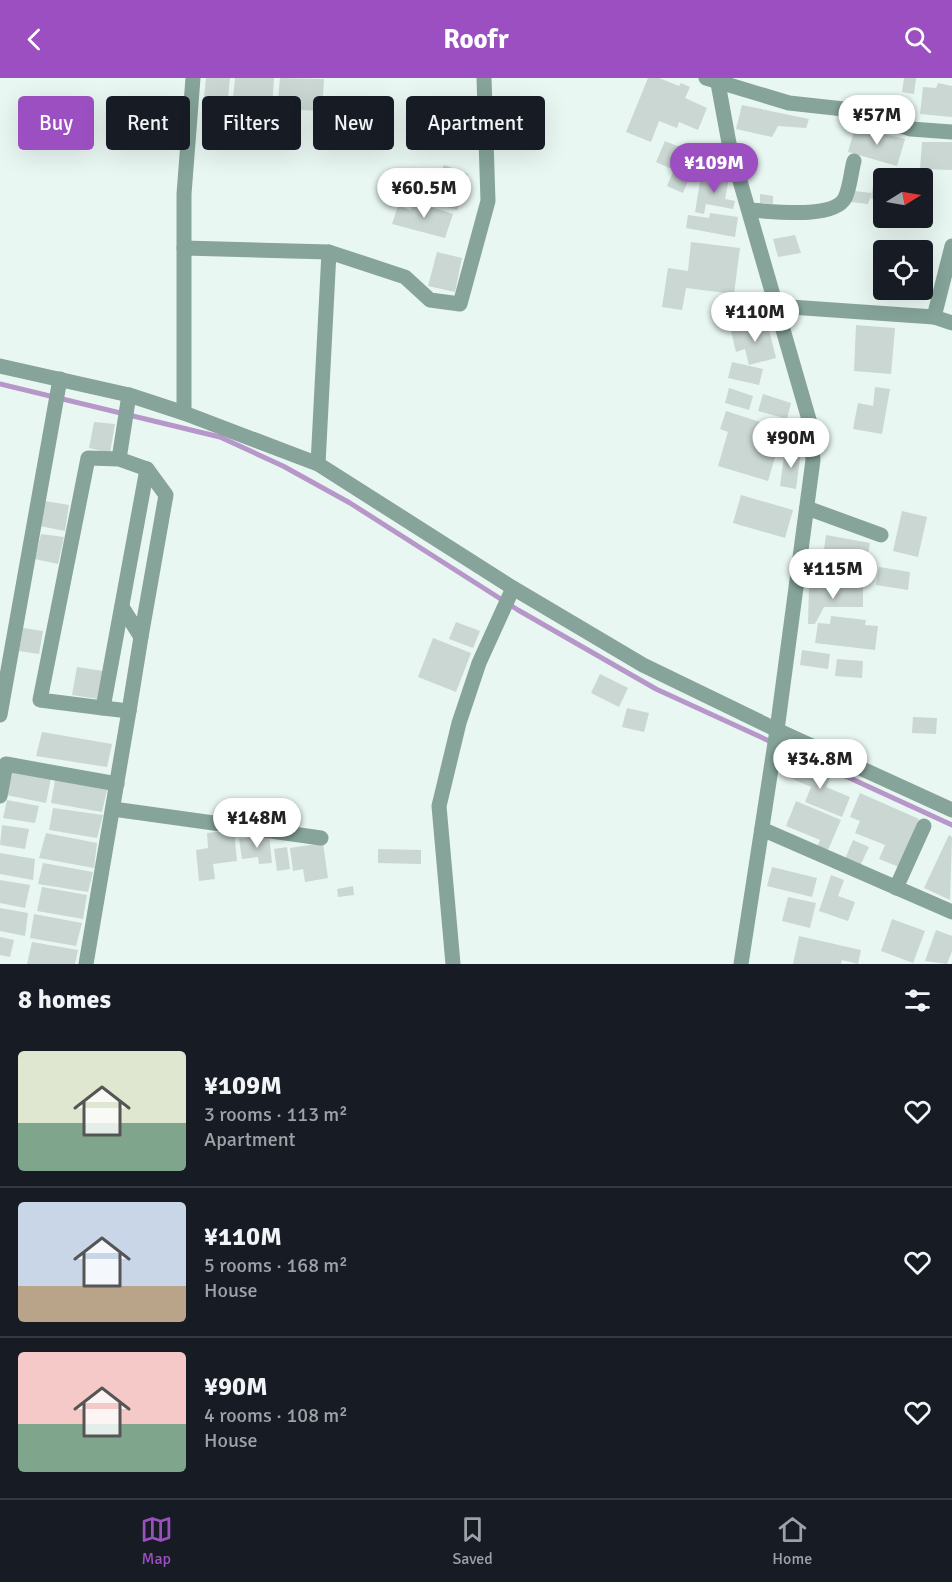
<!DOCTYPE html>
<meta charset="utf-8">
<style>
body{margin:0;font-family:Signika,sans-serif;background:#242831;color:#f1f3f6;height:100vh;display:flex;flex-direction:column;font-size:22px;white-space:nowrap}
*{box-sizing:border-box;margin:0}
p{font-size:20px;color:#9ea1a6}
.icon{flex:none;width:33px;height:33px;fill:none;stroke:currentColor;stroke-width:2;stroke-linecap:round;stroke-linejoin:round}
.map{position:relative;height:886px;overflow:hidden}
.panel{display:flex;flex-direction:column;background:#171b24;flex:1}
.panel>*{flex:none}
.guide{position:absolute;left:18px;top:18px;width:600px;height:54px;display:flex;gap:12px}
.needle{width:39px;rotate:79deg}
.buttons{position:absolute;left:873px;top:90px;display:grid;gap:12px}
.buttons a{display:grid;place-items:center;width:60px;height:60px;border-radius:6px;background:#171b24;box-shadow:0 6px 24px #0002;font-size:30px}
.price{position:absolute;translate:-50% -51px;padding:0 14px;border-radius:21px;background:#fff;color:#222;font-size:20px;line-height:39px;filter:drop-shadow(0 2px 3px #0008)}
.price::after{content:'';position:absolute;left:50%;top:36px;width:18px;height:14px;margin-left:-9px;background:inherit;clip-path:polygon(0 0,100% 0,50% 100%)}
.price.active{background:#9c4fc0;color:#fff}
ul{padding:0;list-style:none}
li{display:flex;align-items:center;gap:18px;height:150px;padding:0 18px}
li+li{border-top:2px solid #363941}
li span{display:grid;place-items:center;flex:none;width:168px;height:120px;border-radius:6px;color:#555}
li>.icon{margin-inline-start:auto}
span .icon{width:72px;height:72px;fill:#fffc;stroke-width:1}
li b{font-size:26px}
h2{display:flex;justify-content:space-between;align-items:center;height:72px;padding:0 18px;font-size:26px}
.chip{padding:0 21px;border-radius:6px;background:#171b24;box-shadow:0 6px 24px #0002;font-size:21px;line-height:54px}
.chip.active{background:#9c4fc0;color:#fff}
header{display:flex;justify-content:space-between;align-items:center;height:78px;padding:0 18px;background:#9c4fc0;color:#fff;font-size:27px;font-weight:700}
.dock{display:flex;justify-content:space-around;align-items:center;height:84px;border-top:2px solid #363941;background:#171b24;font-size:16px;color:#9ea1a6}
.dock a{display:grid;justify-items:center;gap:3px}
.dock .active{color:#9c4fc0}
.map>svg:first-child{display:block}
</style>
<header><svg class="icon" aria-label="back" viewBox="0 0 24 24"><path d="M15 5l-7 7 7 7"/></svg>Roofr<svg class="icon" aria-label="search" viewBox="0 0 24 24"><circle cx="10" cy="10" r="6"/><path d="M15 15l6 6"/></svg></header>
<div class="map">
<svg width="952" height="886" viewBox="0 0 952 886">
<rect width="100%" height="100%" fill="#e9f7f2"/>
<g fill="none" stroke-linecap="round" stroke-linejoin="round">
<polyline stroke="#b797c9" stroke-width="5" points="0,306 220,359 283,388 350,425 518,532 656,611 952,747"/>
</g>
<g fill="#cad7d3">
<polygon points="206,0 230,0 227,30 203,28"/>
<polygon points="235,0 274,0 272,31 232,30"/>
<polygon points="280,0 324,1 322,33 277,31"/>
<polygon points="648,0 659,0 679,8 681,5 690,9 685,20 707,30 698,52 679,44 677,50 659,43 651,64 626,54"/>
<polygon points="904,0 916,0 914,16 902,14"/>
<polygon points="938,5 952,8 952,39 920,36 923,9 936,10"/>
<polygon points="742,27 809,41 806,50 778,48 772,59 736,51"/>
<polygon points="855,49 905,61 897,88 848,74"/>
<polygon points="665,63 699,77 683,115 667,108 674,92 656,84"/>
<polygon points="922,64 952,64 952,92 920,91"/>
<polygon points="444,87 468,96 464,110 438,100"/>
<polygon points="711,97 729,100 725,121 735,123 733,131 706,126 704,136 695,134 700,104 709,105"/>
<polygon points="874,101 884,102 884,122 871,121"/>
<polygon points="854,113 872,115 868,126 851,124"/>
<polygon points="443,114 461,119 457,132 440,127"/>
<polygon points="760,116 773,118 773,126 760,125"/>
<polygon points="413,123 453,136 445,160 392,146 398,128 411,132"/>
<polygon points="710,135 738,139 735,159 686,150 688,137 709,140"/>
<polygon points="795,157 801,175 778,179 773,161"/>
<polygon points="691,164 740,170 734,216 686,210 682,232 662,229 668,190 688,193"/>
<polygon points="437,174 462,180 455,214 428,208"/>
<polygon points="767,243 776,280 749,287 745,271 736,274 731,253"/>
<polygon points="856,247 895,250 891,296 854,293"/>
<polygon points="732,284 763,291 759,307 728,300"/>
<polygon points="875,309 890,311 882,356 853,351 858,325 873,328"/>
<polygon points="729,310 753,318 749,332 725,325"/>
<polygon points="763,316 791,325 787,341 758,333"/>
<polygon points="726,333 760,344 754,362 762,364 766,350 786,356 782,370 778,369 768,403 718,388 728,354 720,351"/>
<polygon points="94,344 115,346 110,375 89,370"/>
<polygon points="785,371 801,373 796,411 780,408"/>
<polygon points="741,417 793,432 785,460 733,445"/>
<polygon points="45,423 69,427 65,453 40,448"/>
<polygon points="902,433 927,439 918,479 893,473"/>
<polygon points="41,456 64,459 58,486 35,481"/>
<polygon points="826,457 870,465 863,505 834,500 836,487 822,485"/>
<polygon points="879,489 910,494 908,512 876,507"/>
<polygon points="809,509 863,509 863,529 824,529 815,546 808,546"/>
<polygon points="831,538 866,542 865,547 878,548 875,572 815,565 818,545 830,546"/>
<polygon points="456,544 480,553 473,570 449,561"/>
<polygon points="23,550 43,553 39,576 19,573"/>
<polygon points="433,560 471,575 456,614 418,599"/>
<polygon points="802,572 830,576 828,591 800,587"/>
<polygon points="837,581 863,583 862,600 835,598"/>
<polygon points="77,589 103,593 98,621 72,617"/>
<polygon points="600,596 628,610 619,629 591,615"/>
<polygon points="627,630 649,635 644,654 622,649"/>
<polygon points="913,639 937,640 936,656 912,655"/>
<polygon points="42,654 112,666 107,689 36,678"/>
<polygon points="795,684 831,698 826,709 850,719 842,739 805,724 811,709 790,700"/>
<polygon points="11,693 51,700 46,725 6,717"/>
<polygon points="55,702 107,712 102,734 51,725"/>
<polygon points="860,715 919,741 899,789 879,781 885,767 855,755 860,743 850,739"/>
<polygon points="7,722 39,728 35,745 3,740"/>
<polygon points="796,723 841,742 828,772 817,769 820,762 786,748"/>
<polygon points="53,730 103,737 97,760 49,752"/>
<polygon points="2,747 29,751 25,771 0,767"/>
<polygon points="234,752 237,783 213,786 215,801 199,803 196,772 208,770 207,755"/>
<polygon points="46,755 97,765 94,790 39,780"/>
<polygon points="269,757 272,785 259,786 258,779 242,781 239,761"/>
<polygon points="949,757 952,759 950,822 924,810"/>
<polygon points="853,762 869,769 860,788 845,781"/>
<polygon points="323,765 328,800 305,804 303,791 293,793 290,770"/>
<polygon points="287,769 290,791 277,793 274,771"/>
<polygon points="378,771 421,772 421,786 378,785"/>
<polygon points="0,775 35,781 33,802 0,796"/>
<polygon points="43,785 93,794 88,814 38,806"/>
<polygon points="772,789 817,800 812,819 767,808"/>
<polygon points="831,797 844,802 838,818 855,824 848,843 819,833"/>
<polygon points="0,802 30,807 25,830 0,825"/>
<polygon points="353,808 354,817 338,819 337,811"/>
<polygon points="42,809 87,817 83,841 37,833"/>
<polygon points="788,819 816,825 810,850 782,843"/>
<polygon points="0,830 28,835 25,858 0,853"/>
<polygon points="34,836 82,845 76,868 30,860"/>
<polygon points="892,841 925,853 913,885 881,873"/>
<polygon points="936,852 952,858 952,873 947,886 925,883"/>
<polygon points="799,858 861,872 858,886 842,882 841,886 793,886"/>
<polygon points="0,859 14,862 10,879 0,877"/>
<polygon points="32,864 78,872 75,886 27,886"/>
</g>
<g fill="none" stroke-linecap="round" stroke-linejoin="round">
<g stroke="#86a49a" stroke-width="15">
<polyline points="706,0 789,25 853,32 911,51 952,54"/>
<polyline points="717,0 729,65 810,345 813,382 777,652 741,886"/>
<path d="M749 132C770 133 833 142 845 120 850 110 851 94 854 83"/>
<polyline points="184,170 329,174"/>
<polyline points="776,228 934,239 952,245"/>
<polyline points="934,239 952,168"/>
<polyline points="0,288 129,317 184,335 318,386 513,510 643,587 777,652 952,732"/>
<polyline points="184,335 184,116 193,0"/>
<polyline points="119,381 88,380 40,622 103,630 147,391 119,381 129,317"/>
<polyline points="318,386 329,174 405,199 430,222 460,226 488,123 484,0"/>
<polyline points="807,430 881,457"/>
<polyline points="122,529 141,559 166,417 147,391"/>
<polyline points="103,630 129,633 141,559"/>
<polyline points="0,637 60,301"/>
<polyline points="0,718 6,686 117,706"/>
<polyline points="113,731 321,760"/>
<polyline points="762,751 952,834"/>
<polyline points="896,810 924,748"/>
<polyline points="86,886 129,633"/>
<polyline points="453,886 439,728 459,645 479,585 513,510"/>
</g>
</g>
</svg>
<div class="buttons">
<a><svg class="needle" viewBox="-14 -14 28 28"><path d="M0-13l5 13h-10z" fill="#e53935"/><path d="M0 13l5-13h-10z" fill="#9ea1a6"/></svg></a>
<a><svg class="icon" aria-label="locate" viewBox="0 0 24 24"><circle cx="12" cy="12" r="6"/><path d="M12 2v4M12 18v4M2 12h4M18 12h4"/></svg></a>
</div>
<b class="price" style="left:877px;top:68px">¥57M</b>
<b class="price active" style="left:714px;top:116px">¥109M</b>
<b class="price" style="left:424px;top:141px">¥60.5M</b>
<b class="price" style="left:755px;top:265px">¥110M</b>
<b class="price" style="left:791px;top:391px">¥90M</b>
<b class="price" style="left:833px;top:522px">¥115M</b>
<b class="price" style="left:820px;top:712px">¥34.8M</b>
<b class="price" style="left:257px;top:771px">¥148M</b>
<div class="guide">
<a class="chip active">Buy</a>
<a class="chip">Rent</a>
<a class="chip">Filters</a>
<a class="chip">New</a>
<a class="chip">Apartment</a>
</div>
</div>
<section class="panel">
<h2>8 homes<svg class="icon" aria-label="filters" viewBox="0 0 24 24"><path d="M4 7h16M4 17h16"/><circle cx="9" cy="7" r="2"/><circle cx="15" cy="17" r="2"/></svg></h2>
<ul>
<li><span style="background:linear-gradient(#dfe7d0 60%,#7fa58c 0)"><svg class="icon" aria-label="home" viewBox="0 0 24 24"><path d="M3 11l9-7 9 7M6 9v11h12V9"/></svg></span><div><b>¥109M</b><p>3 rooms · 113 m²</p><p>Apartment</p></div><svg class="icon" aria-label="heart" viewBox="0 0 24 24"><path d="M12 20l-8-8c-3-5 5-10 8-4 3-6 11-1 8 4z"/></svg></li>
<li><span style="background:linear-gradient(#c9d6e8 70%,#b9a48a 0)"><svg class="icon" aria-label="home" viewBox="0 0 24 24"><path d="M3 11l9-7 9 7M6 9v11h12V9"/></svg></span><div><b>¥110M</b><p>5 rooms · 168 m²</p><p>House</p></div><svg class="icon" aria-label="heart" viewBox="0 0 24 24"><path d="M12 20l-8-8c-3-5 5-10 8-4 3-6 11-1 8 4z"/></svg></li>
<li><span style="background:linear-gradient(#f6c9c9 60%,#7fa58c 0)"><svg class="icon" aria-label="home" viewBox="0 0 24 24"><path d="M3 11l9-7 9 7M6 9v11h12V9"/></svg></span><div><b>¥90M</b><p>4 rooms · 108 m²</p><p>House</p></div><svg class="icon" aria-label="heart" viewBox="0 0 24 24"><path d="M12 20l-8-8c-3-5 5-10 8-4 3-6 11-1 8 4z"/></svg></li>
</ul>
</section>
<nav class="dock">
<a class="active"><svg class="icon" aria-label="map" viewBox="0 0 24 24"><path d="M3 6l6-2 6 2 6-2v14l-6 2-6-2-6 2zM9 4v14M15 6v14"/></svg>Map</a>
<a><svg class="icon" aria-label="saved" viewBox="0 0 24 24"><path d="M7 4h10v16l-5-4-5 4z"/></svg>Saved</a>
<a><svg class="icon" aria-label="home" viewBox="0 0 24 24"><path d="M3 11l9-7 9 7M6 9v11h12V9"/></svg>Home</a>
</nav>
